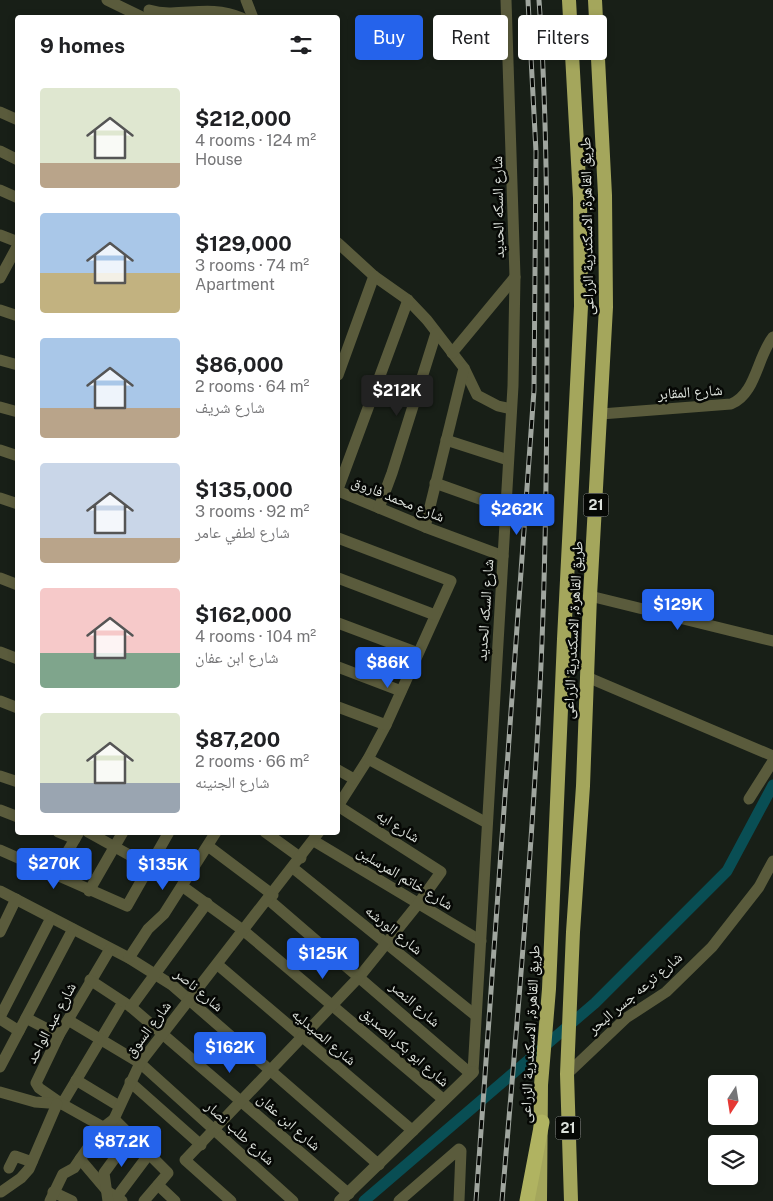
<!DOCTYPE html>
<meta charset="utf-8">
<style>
body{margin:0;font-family:"Public Sans","Noto Naskh Arabic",sans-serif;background:#f6f6f6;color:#202124;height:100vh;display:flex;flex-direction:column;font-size:19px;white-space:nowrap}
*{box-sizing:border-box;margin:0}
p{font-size:16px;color:#757577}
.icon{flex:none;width:28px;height:28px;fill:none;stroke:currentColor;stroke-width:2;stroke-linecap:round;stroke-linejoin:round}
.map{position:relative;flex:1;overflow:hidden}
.sheet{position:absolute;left:15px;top:15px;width:325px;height:820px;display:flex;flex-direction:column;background:#fff;border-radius:5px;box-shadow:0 2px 8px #0003}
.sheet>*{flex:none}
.guide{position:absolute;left:355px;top:15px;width:342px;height:45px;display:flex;gap:10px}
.needle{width:32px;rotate:192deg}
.controls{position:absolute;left:708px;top:1075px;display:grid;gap:10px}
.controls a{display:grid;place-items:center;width:50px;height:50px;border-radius:5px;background:#fff;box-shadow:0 2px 8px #0003;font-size:25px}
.price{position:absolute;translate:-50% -42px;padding:0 11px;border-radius:5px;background:#2563eb;color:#fff;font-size:16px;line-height:32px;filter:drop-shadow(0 1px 2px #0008)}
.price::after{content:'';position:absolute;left:50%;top:30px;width:15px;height:11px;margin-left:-8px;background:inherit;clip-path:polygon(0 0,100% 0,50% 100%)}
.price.on{background:#222;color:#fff}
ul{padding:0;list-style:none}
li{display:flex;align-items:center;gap:15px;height:125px;padding:0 25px}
li span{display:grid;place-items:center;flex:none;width:140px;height:100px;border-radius:5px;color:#555}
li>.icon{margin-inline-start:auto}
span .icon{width:60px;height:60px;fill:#fffc;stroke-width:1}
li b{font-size:21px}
h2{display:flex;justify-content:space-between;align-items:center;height:60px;padding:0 25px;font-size:21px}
.pill{padding:0 18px;border-radius:5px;background:#fff;box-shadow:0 2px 8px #0003;font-size:18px;line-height:45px}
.pill.on{background:#2563eb;color:#fff}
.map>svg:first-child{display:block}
</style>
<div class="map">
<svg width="773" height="1201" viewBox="0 0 773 1201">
<rect width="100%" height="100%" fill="#181f17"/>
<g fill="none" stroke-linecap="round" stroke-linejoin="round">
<polyline stroke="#094e54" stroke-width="11" points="364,1201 595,1003 727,871 773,785"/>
<g stroke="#5a5b3c" stroke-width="11">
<polyline points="107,0 144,18"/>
<polyline points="246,0 253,18"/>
<path d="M149 10C180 19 206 3 242 18"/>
<polyline points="0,112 18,120"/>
<polyline points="0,151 18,160"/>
<polyline points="0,190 18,198"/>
<polyline points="0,235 18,242"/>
<polyline points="338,243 374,276 408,300 427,320 464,368 477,395 498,406 511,409"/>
<polyline points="0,278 18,245"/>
<polyline points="0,310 18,316"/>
<polyline points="452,353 515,277"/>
<polyline points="0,360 18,365"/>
<polyline points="338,375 374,276"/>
<polyline points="0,407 18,412"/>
<path d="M601 414 731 404C756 394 757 357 773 337"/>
<polyline points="446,440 508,460"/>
<polyline points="0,450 18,456"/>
<polyline points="435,483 505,508"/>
<polyline points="338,489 408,300"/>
<polyline points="338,491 425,527 503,556"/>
<polyline points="0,498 18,504"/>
<polyline points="379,508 392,473 436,333"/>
<polyline points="425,527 464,368"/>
<polyline points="338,538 451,581 386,725 368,759 338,806"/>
<polyline points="0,578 18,585"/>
<polyline points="338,578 435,615"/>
<polyline points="590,596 773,641"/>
<polyline points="338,623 418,653"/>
<polyline points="0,652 18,659"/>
<polyline points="338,667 401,691"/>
<polyline points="587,677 773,756"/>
<polyline points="0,701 18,708"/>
<polyline points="338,707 386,725"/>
<polyline points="368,759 487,823"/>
<polyline points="338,770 354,779"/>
<polyline points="0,776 18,782"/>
<polyline points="749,799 773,761"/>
<polyline points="0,810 18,817"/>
<polyline points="58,832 75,839"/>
<polyline points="88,832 149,866"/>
<polyline points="265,832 301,858"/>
<polyline points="314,841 481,941"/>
<polyline points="208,846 273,895"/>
<polyline points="0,850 127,906 169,832"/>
<polyline points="293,868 475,1015"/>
<polyline points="54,875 79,832"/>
<polyline points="182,886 244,931 444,1100"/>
<polyline points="0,891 129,958 172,985 379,1165"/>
<polyline points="89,891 123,832"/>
<polyline points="269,900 471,1074"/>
<polyline points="0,932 16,899"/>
<polyline points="110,949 59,1035 36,1083 39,1088 62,1104 123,1002"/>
<polyline points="129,958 148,929 164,914 216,832"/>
<polyline points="218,965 413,1131"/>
<polyline points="90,980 131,1007 349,1194"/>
<polyline points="131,1007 207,903"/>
<polyline points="0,1017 51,918"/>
<polyline points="26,1018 59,1035"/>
<polyline points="0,1019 19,1031"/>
<polyline points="68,1020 140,1063 293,1201"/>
<polyline points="0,1067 73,929"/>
<polyline points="473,1072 513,386 515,277 506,0"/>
<polyline points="567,1074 626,1018 666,992 712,947 759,887 773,861"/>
<polyline points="76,1080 119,1106"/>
<polyline points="130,1082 201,1145"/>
<polyline points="0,1092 35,1102 62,1104 103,1127"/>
<polyline points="114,1119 168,1173 144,1201"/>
<polyline points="80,1159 108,1192 122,1201"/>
<polyline points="9,1168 15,1156 32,1162"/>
<polyline points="158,1185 175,1201"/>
<polyline points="1,1192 21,1178 29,1169 57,1104"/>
<polyline points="53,1192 72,1201"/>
<polyline points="116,1198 149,1154"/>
<polyline points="50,1201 63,1174 74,1168 101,1129 114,1119 140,1063 319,832"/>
<polyline points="108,1201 104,1173 131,1136"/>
<polyline points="231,1201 185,1160 360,976 418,904 441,872 338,806"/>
<polyline points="399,1201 459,1149 461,1151 459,1201"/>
</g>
<polyline stroke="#5a5b3c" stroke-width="12" points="340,1201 473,1072"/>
<g stroke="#a4a65c" stroke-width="14">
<polyline points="540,1201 541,1085 549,989 564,639 581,306 580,198 569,0"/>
<polyline points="571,1201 567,1074 573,932 583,786 590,596 606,307 605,195 595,0"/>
</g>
<polyline stroke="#b0b361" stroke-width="15" points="527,1201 542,1122"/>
<g stroke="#a0a69f" stroke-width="5">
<g id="rail">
<polyline points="476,1201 534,390 536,152 528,0"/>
<path d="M502 1201C517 1023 533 844 541 665 546 554 547 443 547 332 547 221 547 111 539 0"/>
</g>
</g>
<use href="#rail" stroke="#060805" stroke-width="3" stroke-dasharray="9" stroke-linecap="butt"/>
</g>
<g text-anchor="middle" stroke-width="5" stroke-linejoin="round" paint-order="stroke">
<g fill="#060805" stroke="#9ca19c" stroke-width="1">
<rect x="583.5" y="493.5" width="25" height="23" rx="4"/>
<rect x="555.5" y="1116.5" width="25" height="23" rx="4"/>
</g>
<g font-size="14" font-weight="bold" fill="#dde2dc">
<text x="596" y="510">21</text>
<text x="568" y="1133">21</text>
</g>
<g font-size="15" fill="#dde2dc" stroke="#060805">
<text transform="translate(498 207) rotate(-91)" y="5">شارع السكه الحديد</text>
<text transform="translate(587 226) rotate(-91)" y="5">طريق القاهرة, الاسكندرية الزراعى</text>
<text transform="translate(690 392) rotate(-4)" y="5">شارع المقابر</text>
<text transform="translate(398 499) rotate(22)" y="5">شارع محمد فاروق</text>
<text transform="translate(485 610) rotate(-86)" y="5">شارع السكه الحديد</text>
<text transform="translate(573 630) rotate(-87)" y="5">طريق القاهرة, الاسكندرية الزراعى</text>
<text transform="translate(398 826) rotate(32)" y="5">شارع ايه</text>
<text transform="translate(405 878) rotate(31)" y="5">شارع خاتم المرسلين</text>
<text transform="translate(394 930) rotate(39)" y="5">شارع الورشه</text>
<text transform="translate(199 990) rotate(40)" y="5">شارع ناصر</text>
<text transform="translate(635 993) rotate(-40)" y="5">شارع ترعه جسر البحر</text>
<text transform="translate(415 1004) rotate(41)" y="5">شارع النصر</text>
<text transform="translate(51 1023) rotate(-62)" y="5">شارع عبد الواحد</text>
<text transform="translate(148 1029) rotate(-53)" y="5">شارع السوق</text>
<text transform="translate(530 1034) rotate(-87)" y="5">طريق القاهرة, الاسكندرية الزراعى</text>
<text transform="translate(324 1037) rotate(40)" y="5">شارع الصيدليه</text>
<text transform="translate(405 1047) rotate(41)" y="5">شارع ابو بكر الصديق</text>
<text transform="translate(289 1122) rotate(41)" y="5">شارع ابن عفان</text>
<text transform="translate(240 1133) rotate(42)" y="5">شارع طلب نصار</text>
</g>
</g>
</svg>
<div class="controls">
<a><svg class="needle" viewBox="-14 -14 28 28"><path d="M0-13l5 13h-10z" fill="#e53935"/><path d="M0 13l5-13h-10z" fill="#757577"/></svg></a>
<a><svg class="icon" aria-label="layers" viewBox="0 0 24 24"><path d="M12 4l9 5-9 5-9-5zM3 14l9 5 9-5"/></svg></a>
</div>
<b class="price on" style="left:397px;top:417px">$212K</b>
<b class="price" style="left:517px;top:536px">$262K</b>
<b class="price" style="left:678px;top:631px">$129K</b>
<b class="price" style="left:388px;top:689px">$86K</b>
<b class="price" style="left:54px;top:890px">$270K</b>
<b class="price" style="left:163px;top:891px">$135K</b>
<b class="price" style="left:323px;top:980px">$125K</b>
<b class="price" style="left:230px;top:1074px">$162K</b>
<b class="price" style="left:122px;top:1168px">$87.2K</b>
<div class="guide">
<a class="pill on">Buy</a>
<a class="pill">Rent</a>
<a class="pill">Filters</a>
</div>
<section class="sheet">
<h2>9 homes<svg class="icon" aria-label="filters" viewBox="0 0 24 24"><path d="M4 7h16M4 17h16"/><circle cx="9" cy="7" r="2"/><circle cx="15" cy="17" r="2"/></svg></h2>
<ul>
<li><span style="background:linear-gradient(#dfe7d0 75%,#b9a48a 0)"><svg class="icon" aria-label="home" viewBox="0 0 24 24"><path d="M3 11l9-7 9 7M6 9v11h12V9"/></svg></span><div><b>$212,000</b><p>4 rooms · 124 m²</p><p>House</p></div></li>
<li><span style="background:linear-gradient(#a9c7e8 60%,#c2b280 0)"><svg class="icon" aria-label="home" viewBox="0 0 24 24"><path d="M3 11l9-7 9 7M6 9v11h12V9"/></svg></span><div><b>$129,000</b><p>3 rooms · 74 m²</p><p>Apartment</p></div></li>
<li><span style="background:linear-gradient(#a9c7e8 70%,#b9a48a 0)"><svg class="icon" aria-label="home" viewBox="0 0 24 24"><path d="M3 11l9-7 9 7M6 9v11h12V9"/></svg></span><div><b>$86,000</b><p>2 rooms · 64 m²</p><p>شارع شريف</p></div></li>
<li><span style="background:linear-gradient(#c9d6e8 75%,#b9a48a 0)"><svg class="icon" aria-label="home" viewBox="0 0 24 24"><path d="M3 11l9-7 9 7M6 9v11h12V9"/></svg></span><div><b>$135,000</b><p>3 rooms · 92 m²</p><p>شارع لطفي عامر</p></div></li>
<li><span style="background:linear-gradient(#f6c9c9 65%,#7fa58c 0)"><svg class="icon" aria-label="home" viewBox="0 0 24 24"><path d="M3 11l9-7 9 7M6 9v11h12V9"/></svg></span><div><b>$162,000</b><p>4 rooms · 104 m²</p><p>شارع ابن عفان</p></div></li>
<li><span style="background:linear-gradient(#dfe7d0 70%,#9aa5b1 0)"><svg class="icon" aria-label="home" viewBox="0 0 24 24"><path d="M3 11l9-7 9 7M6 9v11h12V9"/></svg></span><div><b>$87,200</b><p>2 rooms · 66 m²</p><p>شارع الجنينه</p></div></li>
</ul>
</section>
</div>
